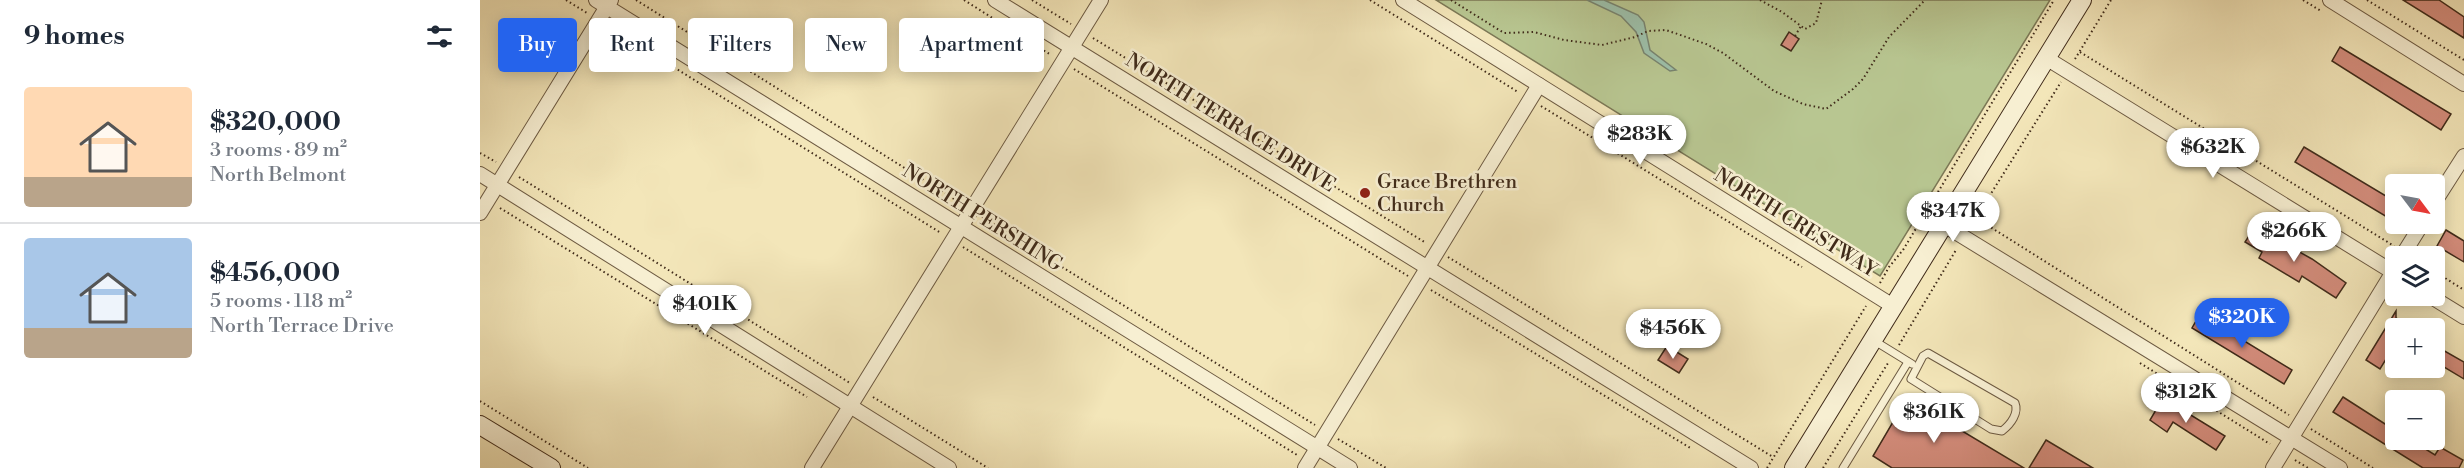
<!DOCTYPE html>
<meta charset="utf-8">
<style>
body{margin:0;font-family:"Libre Bodoni",serif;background:#f2f2f3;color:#1f2937;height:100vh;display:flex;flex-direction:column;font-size:22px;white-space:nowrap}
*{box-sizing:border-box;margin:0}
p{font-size:20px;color:#747a83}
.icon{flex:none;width:33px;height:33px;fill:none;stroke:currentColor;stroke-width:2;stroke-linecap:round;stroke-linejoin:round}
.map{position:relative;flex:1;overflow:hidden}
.panel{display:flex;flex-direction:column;background:#fff;width:480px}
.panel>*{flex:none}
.hud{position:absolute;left:18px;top:18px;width:570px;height:54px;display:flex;gap:12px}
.needle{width:39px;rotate:122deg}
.tools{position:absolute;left:1905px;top:174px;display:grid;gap:12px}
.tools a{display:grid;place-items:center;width:60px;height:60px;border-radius:6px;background:#fff;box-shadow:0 3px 15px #0003;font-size:30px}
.price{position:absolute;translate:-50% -51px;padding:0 14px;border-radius:21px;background:#fff;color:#222;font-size:20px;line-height:39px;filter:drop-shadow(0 2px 3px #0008)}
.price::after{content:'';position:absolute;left:50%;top:36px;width:18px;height:14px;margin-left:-9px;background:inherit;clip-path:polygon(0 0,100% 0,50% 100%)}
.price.on{background:#2563eb;color:#fff}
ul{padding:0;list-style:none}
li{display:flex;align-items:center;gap:18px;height:150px;padding:0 24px}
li+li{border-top:2px solid #e0e1e3}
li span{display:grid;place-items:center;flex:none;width:168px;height:120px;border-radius:6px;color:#555}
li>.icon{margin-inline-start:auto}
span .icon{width:72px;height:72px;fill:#fffc;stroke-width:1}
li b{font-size:26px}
h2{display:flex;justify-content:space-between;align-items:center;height:72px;padding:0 24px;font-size:26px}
.tag{padding:0 21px;border-radius:6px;background:#fff;box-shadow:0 3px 15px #0003;font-size:21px;line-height:54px}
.tag.on{background:#2563eb;color:#fff}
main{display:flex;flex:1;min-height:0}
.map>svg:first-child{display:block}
</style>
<main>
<section class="panel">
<h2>9 homes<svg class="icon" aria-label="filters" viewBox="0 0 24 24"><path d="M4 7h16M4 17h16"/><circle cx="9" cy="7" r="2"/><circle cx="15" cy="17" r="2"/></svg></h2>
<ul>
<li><span style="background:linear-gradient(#ffd9b3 75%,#b9a48a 0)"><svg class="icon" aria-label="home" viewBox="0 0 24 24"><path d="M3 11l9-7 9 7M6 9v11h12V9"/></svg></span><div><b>$320,000</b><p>3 rooms · 89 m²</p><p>North Belmont</p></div></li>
<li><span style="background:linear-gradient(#a9c7e8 75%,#b9a48a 0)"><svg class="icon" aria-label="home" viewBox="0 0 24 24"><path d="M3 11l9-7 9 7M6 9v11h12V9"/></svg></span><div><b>$456,000</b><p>5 rooms · 118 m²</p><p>North Terrace Drive</p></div></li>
</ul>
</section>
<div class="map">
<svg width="1984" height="468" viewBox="0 0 1984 468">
<rect width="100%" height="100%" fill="#f3e6b9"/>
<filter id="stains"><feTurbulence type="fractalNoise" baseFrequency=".00333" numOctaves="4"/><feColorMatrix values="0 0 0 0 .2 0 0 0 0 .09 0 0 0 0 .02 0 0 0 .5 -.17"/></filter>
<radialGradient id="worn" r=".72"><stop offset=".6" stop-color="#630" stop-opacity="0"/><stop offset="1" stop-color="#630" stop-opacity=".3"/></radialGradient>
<polygon fill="#b8c691" stroke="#7c7856" stroke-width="1.5" points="956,0 1570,0 1400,276"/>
<polygon fill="#9dc0aa" stroke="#788470" stroke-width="1.5" points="1107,0 1124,0 1158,15 1164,22 1170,50 1196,70 1190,71 1164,53 1156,32 1141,16"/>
<g fill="#d38c7b" stroke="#402b1a" stroke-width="1.5">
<polygon points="1923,0 1959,0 1984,17 1984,38"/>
<polygon points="1309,32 1319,39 1311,51 1301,45"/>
<polygon points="1860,47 1971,114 1961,130 1852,61"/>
<polygon points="1824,147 1916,202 1907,217 1815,162"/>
<polygon points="1775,227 1832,259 1866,283 1856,298 1822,276 1819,282 1779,258 1782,252 1765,242"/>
<polygon points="1966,230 1984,241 1984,262 1957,246"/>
<polygon points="1916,311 1916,318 1933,328 1916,328 1916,343 1900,369 1886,360"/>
<polygon points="1720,314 1812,370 1804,384 1712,328"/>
<polygon points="1954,345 1984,362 1984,379 1954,361"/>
<polygon points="1187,346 1208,359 1199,373 1178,360"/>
<polygon points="1863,397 1916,431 1916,440 1931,440 1955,455 1960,447 1983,460 1979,468 1943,468 1853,412"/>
<polygon points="1427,398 1544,468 1412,468 1393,456"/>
<polygon points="1683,398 1745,436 1736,450 1693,422 1687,432 1670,420"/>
<polygon points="1566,440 1613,468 1549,468"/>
</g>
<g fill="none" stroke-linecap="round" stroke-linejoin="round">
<g stroke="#6d5a42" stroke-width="9">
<g id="service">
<polyline points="1393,340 1432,364"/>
<path d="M1448 353 1535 403C1539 413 1531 424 1522 431L1511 429 1431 379 1443 356Z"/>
<polyline points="1363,468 1428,362"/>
</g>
</g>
<g stroke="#6d5a42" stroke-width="16">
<g id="minor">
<polyline points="116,0 870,468"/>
<polyline points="515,0 1271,468"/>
<polyline points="923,0 1413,306"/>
<polyline points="1850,0 1984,84"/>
<polyline points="1566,58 1916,274"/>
<polyline points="0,174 469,468"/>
<polyline points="1954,203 1984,156"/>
<polyline points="0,213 131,0"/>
<polyline points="1464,225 1860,468"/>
<polyline points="1922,256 1942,224"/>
<polyline points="1950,296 1984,317"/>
<polyline points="332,468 621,0"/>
<polyline points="825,468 1059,85"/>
<polyline points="1793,468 1916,267"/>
</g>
</g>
<g stroke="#402b1a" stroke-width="20">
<g id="secondary">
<polyline points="0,425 71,468"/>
<polyline points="1314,468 1602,0"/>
</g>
</g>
<g stroke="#402b1a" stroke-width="2" stroke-dasharray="1.5 3" stroke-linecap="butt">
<polyline points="86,0 107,13"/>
<polyline points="156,0 479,202"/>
<polyline points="484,0 571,55"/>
<polyline points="552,0 591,24"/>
<polyline points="890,0 1038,92"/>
<polyline points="971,0 1024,33 1054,32 1084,40 1122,45 1155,37 1168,31 1186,30 1226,44 1243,53 1294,91 1323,104 1346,109 1373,89 1383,79 1409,37 1445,0"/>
<polyline points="1280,0 1302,12 1325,29 1336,23 1342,0"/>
<polyline points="1823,0 1841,11"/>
<polyline points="1887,0 1984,60"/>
<polyline points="129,27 461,233"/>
<polyline points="1315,36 1321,26"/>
<polyline points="613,38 946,243"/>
<polyline points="1600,52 1914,246"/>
<polyline points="1595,59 1631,0"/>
<polyline points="594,69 928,276"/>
<polyline points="1061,106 1322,267"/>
<polyline points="0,153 16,162"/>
<polyline points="39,177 370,383"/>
<polyline points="20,208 327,397"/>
<polyline points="502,217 835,425"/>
<polyline points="1496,218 1809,415"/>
<polyline points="1490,227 1581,82"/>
<polyline points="483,247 817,455"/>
<polyline points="968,257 1293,457"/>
<polyline points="1954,271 1984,290"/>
<polyline points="1400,283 1409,267 1423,250 1574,0"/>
<polyline points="951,290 1212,449"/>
<polyline points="1924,296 1938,305"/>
<polyline points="1419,345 1476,250"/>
<polyline points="1660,363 1790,444"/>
<polyline points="393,397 508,468"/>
<polyline points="0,401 108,468"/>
<polyline points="1831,429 1893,468"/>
<polyline points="858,439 906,468"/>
<polyline points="1815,460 1828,468"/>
<polyline points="1287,468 1386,306"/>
<polyline points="1343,468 1408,363"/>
</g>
<use href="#service" stroke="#f7efd2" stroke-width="7"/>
<use href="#minor" stroke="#f7efd2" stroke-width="14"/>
<use href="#secondary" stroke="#f7efd2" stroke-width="18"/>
</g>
<circle fill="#8f2418" stroke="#f7efd2" stroke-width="2" cx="885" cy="193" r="6"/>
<g text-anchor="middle" stroke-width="5" stroke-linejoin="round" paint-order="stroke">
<g font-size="20" fill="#402b1a" stroke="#f7efd2">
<text transform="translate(751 122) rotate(32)" y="7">NORTH TERRACE DRIVE</text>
<text transform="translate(503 217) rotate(32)" y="7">NORTH PERSHING</text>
<text transform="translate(1316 222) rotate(32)" y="7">NORTH CRESTWAY</text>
</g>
<g font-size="20" fill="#402b1a" stroke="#f7efd2" text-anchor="start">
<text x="897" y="188">Grace Brethren<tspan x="897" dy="23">Church</tspan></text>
</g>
</g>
<rect width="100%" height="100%" filter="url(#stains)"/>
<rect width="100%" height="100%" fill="url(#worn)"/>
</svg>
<div class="tools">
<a><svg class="needle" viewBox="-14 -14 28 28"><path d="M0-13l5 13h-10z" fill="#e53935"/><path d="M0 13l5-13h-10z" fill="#747a83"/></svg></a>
<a><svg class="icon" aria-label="layers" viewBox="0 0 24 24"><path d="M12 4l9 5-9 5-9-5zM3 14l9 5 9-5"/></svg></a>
<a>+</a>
<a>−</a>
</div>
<b class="price" style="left:1160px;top:166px">$283K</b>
<b class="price" style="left:1733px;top:179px">$632K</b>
<b class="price" style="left:1473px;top:243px">$347K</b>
<b class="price" style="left:1814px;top:263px">$266K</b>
<b class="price" style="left:225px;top:336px">$401K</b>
<b class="price on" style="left:1762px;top:349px">$320K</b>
<b class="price" style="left:1193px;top:360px">$456K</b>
<b class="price" style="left:1706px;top:424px">$312K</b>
<b class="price" style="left:1454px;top:444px">$361K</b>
<div class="hud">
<a class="tag on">Buy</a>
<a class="tag">Rent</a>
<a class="tag">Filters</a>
<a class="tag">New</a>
<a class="tag">Apartment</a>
</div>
</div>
</main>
